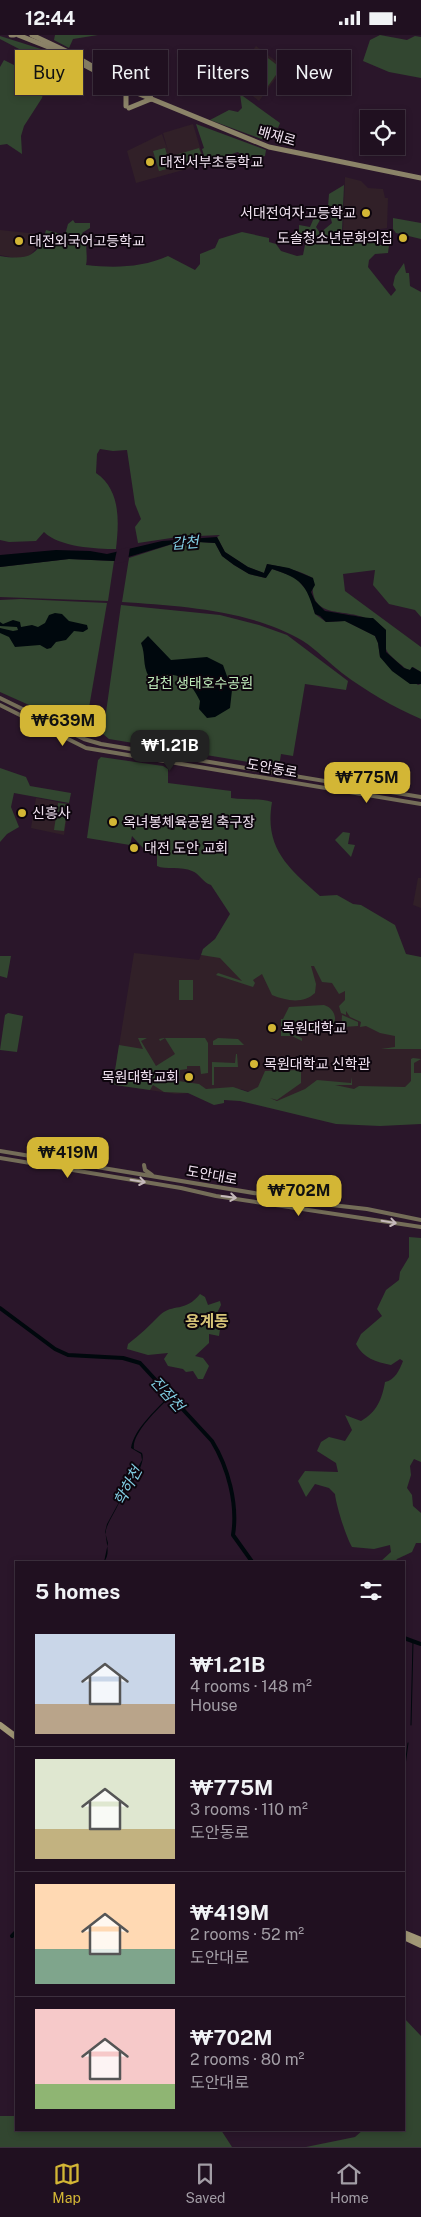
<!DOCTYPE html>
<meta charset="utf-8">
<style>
body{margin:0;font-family:"Public Sans","Noto Sans KR",sans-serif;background:#281929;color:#f1f3f6;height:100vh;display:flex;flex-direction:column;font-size:19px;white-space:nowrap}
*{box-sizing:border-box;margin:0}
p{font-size:16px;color:#a29da5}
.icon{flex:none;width:28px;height:28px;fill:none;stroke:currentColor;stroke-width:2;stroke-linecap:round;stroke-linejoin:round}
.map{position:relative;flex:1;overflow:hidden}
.details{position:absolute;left:15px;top:1526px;width:390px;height:570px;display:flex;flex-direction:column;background:#201020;border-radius:0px;box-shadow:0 2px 8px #0003,0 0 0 1px #3d303e}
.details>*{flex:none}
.guide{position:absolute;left:15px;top:15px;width:391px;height:45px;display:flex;gap:10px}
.fabs{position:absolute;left:360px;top:75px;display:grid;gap:10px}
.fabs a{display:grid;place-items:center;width:45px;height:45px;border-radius:0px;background:#201020;box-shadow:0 2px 8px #0003,0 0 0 1px #3d303e;font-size:25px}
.price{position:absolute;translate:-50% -42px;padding:0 11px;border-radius:10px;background:#d3b635;color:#111;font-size:16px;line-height:32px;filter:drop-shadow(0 1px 2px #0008)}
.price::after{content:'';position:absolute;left:50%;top:30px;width:15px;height:11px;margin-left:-8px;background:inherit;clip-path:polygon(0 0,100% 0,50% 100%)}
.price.current{background:#222;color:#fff}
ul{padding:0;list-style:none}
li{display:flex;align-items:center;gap:15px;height:125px;padding:0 20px}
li+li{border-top:1px solid #3d303e}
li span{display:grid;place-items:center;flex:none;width:140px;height:100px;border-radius:0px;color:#555}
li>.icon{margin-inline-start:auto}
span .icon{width:60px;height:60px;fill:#fffc;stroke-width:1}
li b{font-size:21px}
h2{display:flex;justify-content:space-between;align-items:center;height:60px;padding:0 20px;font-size:21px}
.pill{padding:0 18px;border-radius:0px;background:#201020;box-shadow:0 2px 8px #0003,0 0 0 1px #3d303e;font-size:18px;line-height:45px}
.pill.current{background:#d3b635;color:#111}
.status{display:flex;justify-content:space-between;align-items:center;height:35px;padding:0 25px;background:#201020;direction:ltr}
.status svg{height:14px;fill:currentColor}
.dock{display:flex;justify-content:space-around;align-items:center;height:70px;border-top:1px solid #3d303e;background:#201020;font-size:14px;color:#a29da5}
.dock a{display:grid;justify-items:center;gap:2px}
.dock .current{color:#d3b635}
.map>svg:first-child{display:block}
</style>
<div class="status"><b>12:44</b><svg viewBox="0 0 49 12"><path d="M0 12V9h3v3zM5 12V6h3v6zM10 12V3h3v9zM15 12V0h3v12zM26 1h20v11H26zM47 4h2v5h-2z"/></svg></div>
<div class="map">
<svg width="421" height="2112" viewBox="0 0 421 2112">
<rect width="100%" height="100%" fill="#2a162a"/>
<g fill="#312028">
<polygon points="256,11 284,32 259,66 231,44"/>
<polygon points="193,89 205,129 136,148 127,116 162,99 168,116 163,98"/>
<polygon points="345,142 361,146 368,153 383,154 385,163 388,163 387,193 347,199 343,195"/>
<polygon points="0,195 38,199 36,213 29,222 20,224 0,220"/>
<polygon points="36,763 69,769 64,800 31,793"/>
<polygon points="418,843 421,843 421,873 413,870"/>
<polygon points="134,918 199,925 201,920 308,927 421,991 421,1057 277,1066 241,1054 176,1059 115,1050 113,1048"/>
</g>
<g fill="#324630">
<polygon points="55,0 98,0 73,4 69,13 54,5"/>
<polygon points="380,0 407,5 415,1 421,2 421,43 389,37 363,26 370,5"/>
<polygon points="0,1 41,14 58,22 48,38 42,63 24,91 21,101 22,119 7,109 0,110 0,32 4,25 14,30 21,15 0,4"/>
<polygon points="264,20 281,33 263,58 245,45"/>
<polygon points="240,59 280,88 278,93 270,91 264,105 210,85 229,75 238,77 242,73"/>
<polygon points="196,89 266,115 265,121 245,125 238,117 206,127 202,114 204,113"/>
<polygon points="165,113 171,133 159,136 153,116"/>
<polygon points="199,113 204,127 178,135 172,121"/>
<path d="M344 150 342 196 347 200 371 197 372 207 377 210H389L388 218 375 219 369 225 368 232 391 261 396 255 393 250 395 241 404 228 406 238H409L410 251 421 257V582L415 575 389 569 373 550 375 535 343 539 345 556 421 612V637L413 632 410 635C405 634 404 632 400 629 385 616 383 615 386 595L372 583 368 584C341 572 308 586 313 543 298 535 283 532 267 529L264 538 248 532 225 517 217 502 220 500 178 502 138 508 135 492 141 484 135 469 127 415 113 416 100 414 97 419 96 438C121 455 119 487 116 514 96 514 59 512 44 497L36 506 9 507 0 505V221C25 225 39 223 46 195L65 200 68 189 73 185 75 188H90V193L82 198 87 204C85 213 88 222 86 230 113 233 141 233 168 221L195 235 200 229V219L215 213 219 204 242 197 269 203V207L276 209 281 216 297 221 303 220 305 210H314L309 197 299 199V190L310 192 313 185 318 182H326L320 185 316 192 320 198 332 188 328 172 329 159Z"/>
<polygon points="393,183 421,188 421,204 396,198 393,194"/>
<path d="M182 506 215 508 222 521 234 530 249 539 265 543 272 534 295 542 309 558 315 579 326 587 345 586 375 601 378 608 380 622 418 650 421 649V684C393 672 366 656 342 638 329 628 317 615 303 606 252 575 180 571 122 567L129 523Z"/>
<polygon points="69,524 114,526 108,566 0,562 0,532"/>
<polygon points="21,564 107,568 86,690 78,692 0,657 0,565"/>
<polygon points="121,570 220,580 259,590 287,600 348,646 346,655 305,649 293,721 281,719 279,732 109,704 103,699"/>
<path d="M101 722 163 731 168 734V748L231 756V763C245 765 259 763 272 767 264 813 288 833 320 861L337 860 353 869 361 870 395 890 406 919 421 922V1014H381L395 1012V1001L380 998 366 991 360 992 361 987 350 982 346 976V980L341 978 339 971 345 965V956L339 959 332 948 322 947 314 931H311L316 949 315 958C303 969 287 966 272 960L262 939 253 945 255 948 253 952 216 940 218 938 242 946 220 923 201 920 203 914 215 904 230 879 211 850C202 847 200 839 192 836 182 831 165 835 157 831V816L151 809 143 813 132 801 130 810 87 803 98 725Z"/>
<polygon points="0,733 26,742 30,751 71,758 69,768 14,758 11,772 19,792 7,799 0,807"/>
<polygon points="58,768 68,769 64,796 54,795"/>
<polygon points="343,797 350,798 348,809 355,810 351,822 335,805"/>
<polygon points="0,921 11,921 7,943 0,941"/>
<rect x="179" y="945" width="14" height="20"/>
<path d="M324 970C337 974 340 991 325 996 313 1000 292 999 284 988L283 992 290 998 302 1003V1006L292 1001H281V984H283L289 972Z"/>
<polygon points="8,978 23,981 17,1017 0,1015 5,980"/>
<polygon points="342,980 358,987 358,991 343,992 343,999 341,999"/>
<polygon points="138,1003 147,1003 141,1006 156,1031 175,1019 165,1003 160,1006 159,1004 164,1003 205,1003 208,1008 208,1038 201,1039 200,1031 187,1031 187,1034 180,1035 179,1046 199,1049 206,1054 233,1052 248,1057 258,1052 265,1036 301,1035 301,1048 277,1065 270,1063 277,1066 305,1054 317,1045 351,1048 352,1042 352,1050 335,1050 354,1054 359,1051 405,1052 411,1046 411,1024 413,1023 421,1024 414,1028 414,1038 421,1038 421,1089 380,1091 336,1089 240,1066 224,1065 224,1068 214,1070 188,1058 164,1057 153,1050 150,1055 115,1050 113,1048 119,1010 143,1014"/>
<polygon points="218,1003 238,1004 244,1010 213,1010 213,1006"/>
<polygon points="236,1019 237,1019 238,1032 214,1032 214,1050 212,1050 212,1027 235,1028"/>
<path d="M409 1202 421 1203V1427L414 1424 410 1431 411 1440 407 1453 412 1460 413 1471 421 1478V1508H416L412 1517 397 1524 395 1527H380L391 1517 390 1510 374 1514 352 1512C346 1502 336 1470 335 1459L329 1453 315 1449 306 1462 298 1446 305 1436 338 1437 336 1428 317 1416 321 1407 329 1402 345 1406 352 1395 345 1380 361 1386C377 1377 382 1364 385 1347 395 1345 399 1336 403 1326L400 1324 391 1330C376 1327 363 1323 356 1309L361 1299 382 1281 377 1274 386 1255 399 1245 400 1237 409 1222Z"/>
<path d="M200 1259 205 1262 208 1270 220 1266 221 1270 215 1282 217 1284 224 1283 229 1291 226 1293 224 1288H221L219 1301 209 1299V1308L195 1321 203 1323 209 1331 203 1344H198L193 1336 186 1337 183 1334 168 1331 164 1324 168 1318 148 1320 127 1314 128 1309C140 1300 150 1290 160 1280 173 1268 185 1278 200 1259Z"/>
<polygon points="404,1983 421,2001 421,2112 306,2112 355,2102 363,2095 404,2095"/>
<polygon points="0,2081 16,2081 16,2095 221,2095 232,2112 0,2112"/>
</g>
<g fill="#00080d">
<path d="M217 502 225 517 248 532 264 538 267 529 289 533 313 543 315 550 311 557 315 566 325 576C333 577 369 584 373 583L386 595V617L404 633 410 635 412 632 421 637V649H410L392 636 380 622 378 608 375 601 345 586 326 587 320 581 315 579C306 549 302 544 272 534L266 543 249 539 234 530 222 521 215 508 182 506 115 526 69 524 0 532V520L56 515 90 516 107 519 162 506Z"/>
<polygon points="55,578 62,579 69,586 87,590 88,594 83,597 74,596 66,605 56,607 51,613 47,614 40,610 15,612 9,602 0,598 0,593 13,596 18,595 17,592 0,591 0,587 3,589 13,585 20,587 21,592 32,590 38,592 45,588 49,580"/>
<path d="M148 601 171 625 207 622 223 630 232 655 230 673 215 682 207 683 199 674 200 666C194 654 184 638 168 640 160 640 157 644 149 642 142 630 146 620 141 608Z"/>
<path d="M168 1362 169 1363C159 1373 131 1399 134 1414L142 1418C147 1431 125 1457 118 1470 115 1477 108 1487 106 1495 104 1504 112 1517 104 1527L108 1508 105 1497 107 1489 142 1425 141 1419 131 1413C134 1394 155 1376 168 1362Z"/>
</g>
<polygon fill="#2a162a" points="130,512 128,526 114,529 117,515"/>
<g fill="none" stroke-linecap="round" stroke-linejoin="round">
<g stroke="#00080d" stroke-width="1">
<polyline points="411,1690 413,1607"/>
<polyline points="404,1738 408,1708"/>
</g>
<g stroke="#00080d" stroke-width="4">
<path d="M0 1273 55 1314 68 1320 123 1323 140 1328 212 1406C228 1432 238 1469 233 1500L253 1528"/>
<polyline points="404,1603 421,1609"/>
<polyline points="12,1901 16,1897"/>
</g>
<g stroke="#746d58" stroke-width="4">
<polyline points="0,663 84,704 101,709 421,762"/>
<polyline points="0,670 86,713 421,769"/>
<polyline points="0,1116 314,1168 367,1174 421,1185"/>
<polyline points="0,1123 181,1153 216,1161 421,1192"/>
<polyline points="82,1128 93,1126 98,1115"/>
<polyline points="144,1130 145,1135 152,1140"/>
</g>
<g stroke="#8b8368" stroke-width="5">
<polyline points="11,0 14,0"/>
<polyline points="18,0 56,15 137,58 269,112 421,143"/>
<polyline points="32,0 66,16 126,51"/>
<polyline points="149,44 147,51 151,64"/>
<polyline points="124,48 133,50 145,44"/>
<polyline points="120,51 126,60 126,71"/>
<polyline points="129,73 151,64"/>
</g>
<g stroke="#a19776" stroke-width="6">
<polyline points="0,1690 16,1702"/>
<polyline points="404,1898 421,1905"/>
<polyline points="404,1902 421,1910"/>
</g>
</g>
<defs><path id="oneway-shaft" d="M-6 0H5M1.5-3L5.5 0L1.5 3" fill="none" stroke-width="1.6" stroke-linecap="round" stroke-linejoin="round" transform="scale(1.25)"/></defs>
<g stroke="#c5b9bb">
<use href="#oneway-shaft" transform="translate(138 1146) rotate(9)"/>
<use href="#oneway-shaft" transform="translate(229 1162) rotate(7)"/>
<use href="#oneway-shaft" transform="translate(389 1187) rotate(9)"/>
</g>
<g fill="#d3b635" stroke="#0d050d" stroke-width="2">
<circle cx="150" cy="127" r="5"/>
<circle cx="366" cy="178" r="5"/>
<circle cx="403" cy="203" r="5"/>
<circle cx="19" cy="206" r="5"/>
<circle cx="22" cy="778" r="5"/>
<circle cx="113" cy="787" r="5"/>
<circle cx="134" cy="813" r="5"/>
<circle cx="272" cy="993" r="5"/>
<circle cx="254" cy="1029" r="5"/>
<circle cx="189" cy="1042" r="5"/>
</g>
<g text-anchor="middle" stroke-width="4" stroke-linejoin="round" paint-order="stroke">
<g font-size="14" fill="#f0e2f0" stroke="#0d050d">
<text transform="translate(277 101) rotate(16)" y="5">배재로</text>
<text transform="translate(272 733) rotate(10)" y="5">도안동로</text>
<text transform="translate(212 1140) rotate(10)" y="5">도안대로</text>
</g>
<g font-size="14" fill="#f0e2f0" stroke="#0d050d" text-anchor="start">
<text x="160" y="132">대전서부초등학교</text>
<text x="356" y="183" text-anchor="end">서대전여자고등학교</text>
<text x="393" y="208" text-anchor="end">도솔청소년문화의집</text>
<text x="29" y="211">대전외국어고등학교</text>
<text x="32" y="783">신흥사</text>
<text x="123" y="792">옥녀봉체육공원 축구장</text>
<text x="144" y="818">대전 도안 교회</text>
<text x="282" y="998">목원대학교</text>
<text x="264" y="1034">목원대학교 신학관</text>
<text x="179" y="1047" text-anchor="end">목원대학교회</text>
</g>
<g font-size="14" fill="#bde9b8" stroke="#0d050d">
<text x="200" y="653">갑천 생태호수공원</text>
</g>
<g font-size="15" font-style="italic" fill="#81cde2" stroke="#0d050d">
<text transform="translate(185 508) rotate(-4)" y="5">갑천</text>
<text transform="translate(167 1359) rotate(48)" y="5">진잠천</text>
<text transform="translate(128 1451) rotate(-62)" y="5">학하천</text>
</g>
<g font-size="16" font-weight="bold" fill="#d8c578" stroke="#0d050d">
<text x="207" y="1292">용계동</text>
</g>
</g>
</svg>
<div class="fabs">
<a><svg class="icon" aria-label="locate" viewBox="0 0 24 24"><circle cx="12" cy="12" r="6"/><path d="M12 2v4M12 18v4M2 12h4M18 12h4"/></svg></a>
</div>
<b class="price" style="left:63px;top:712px">₩639M</b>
<b class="price current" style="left:170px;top:737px">₩1.21B</b>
<b class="price" style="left:367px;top:769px">₩775M</b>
<b class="price" style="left:68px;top:1144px">₩419M</b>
<b class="price" style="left:299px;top:1182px">₩702M</b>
<div class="guide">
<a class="pill current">Buy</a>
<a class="pill">Rent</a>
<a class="pill">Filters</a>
<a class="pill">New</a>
</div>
<section class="details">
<h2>5 homes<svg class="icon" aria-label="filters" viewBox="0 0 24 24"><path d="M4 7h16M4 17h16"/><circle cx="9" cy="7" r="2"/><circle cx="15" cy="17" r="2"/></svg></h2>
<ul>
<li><span style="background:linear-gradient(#c9d6e8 70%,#b9a48a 0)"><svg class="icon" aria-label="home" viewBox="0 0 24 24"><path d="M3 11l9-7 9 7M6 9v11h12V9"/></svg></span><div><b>₩1.21B</b><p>4 rooms · 148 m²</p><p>House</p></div></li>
<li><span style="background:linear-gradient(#dfe7d0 70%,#c2b280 0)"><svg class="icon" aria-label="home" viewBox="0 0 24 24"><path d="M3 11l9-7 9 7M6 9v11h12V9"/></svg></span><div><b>₩775M</b><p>3 rooms · 110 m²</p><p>도안동로</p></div></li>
<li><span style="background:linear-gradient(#ffd9b3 65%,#7fa58c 0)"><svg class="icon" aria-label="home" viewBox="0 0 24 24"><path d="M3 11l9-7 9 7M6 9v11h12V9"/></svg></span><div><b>₩419M</b><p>2 rooms · 52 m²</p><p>도안대로</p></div></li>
<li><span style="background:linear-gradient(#f6c9c9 75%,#8fb573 0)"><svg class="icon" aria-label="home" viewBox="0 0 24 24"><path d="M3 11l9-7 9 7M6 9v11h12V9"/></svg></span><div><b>₩702M</b><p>2 rooms · 80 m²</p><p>도안대로</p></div></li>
</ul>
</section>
</div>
<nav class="dock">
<a class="current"><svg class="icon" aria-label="map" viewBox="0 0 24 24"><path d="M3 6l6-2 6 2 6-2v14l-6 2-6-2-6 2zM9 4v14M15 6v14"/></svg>Map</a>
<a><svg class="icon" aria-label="saved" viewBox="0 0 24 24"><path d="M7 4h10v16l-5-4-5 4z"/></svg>Saved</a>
<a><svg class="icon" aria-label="home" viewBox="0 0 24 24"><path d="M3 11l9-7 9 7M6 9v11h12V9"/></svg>Home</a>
</nav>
